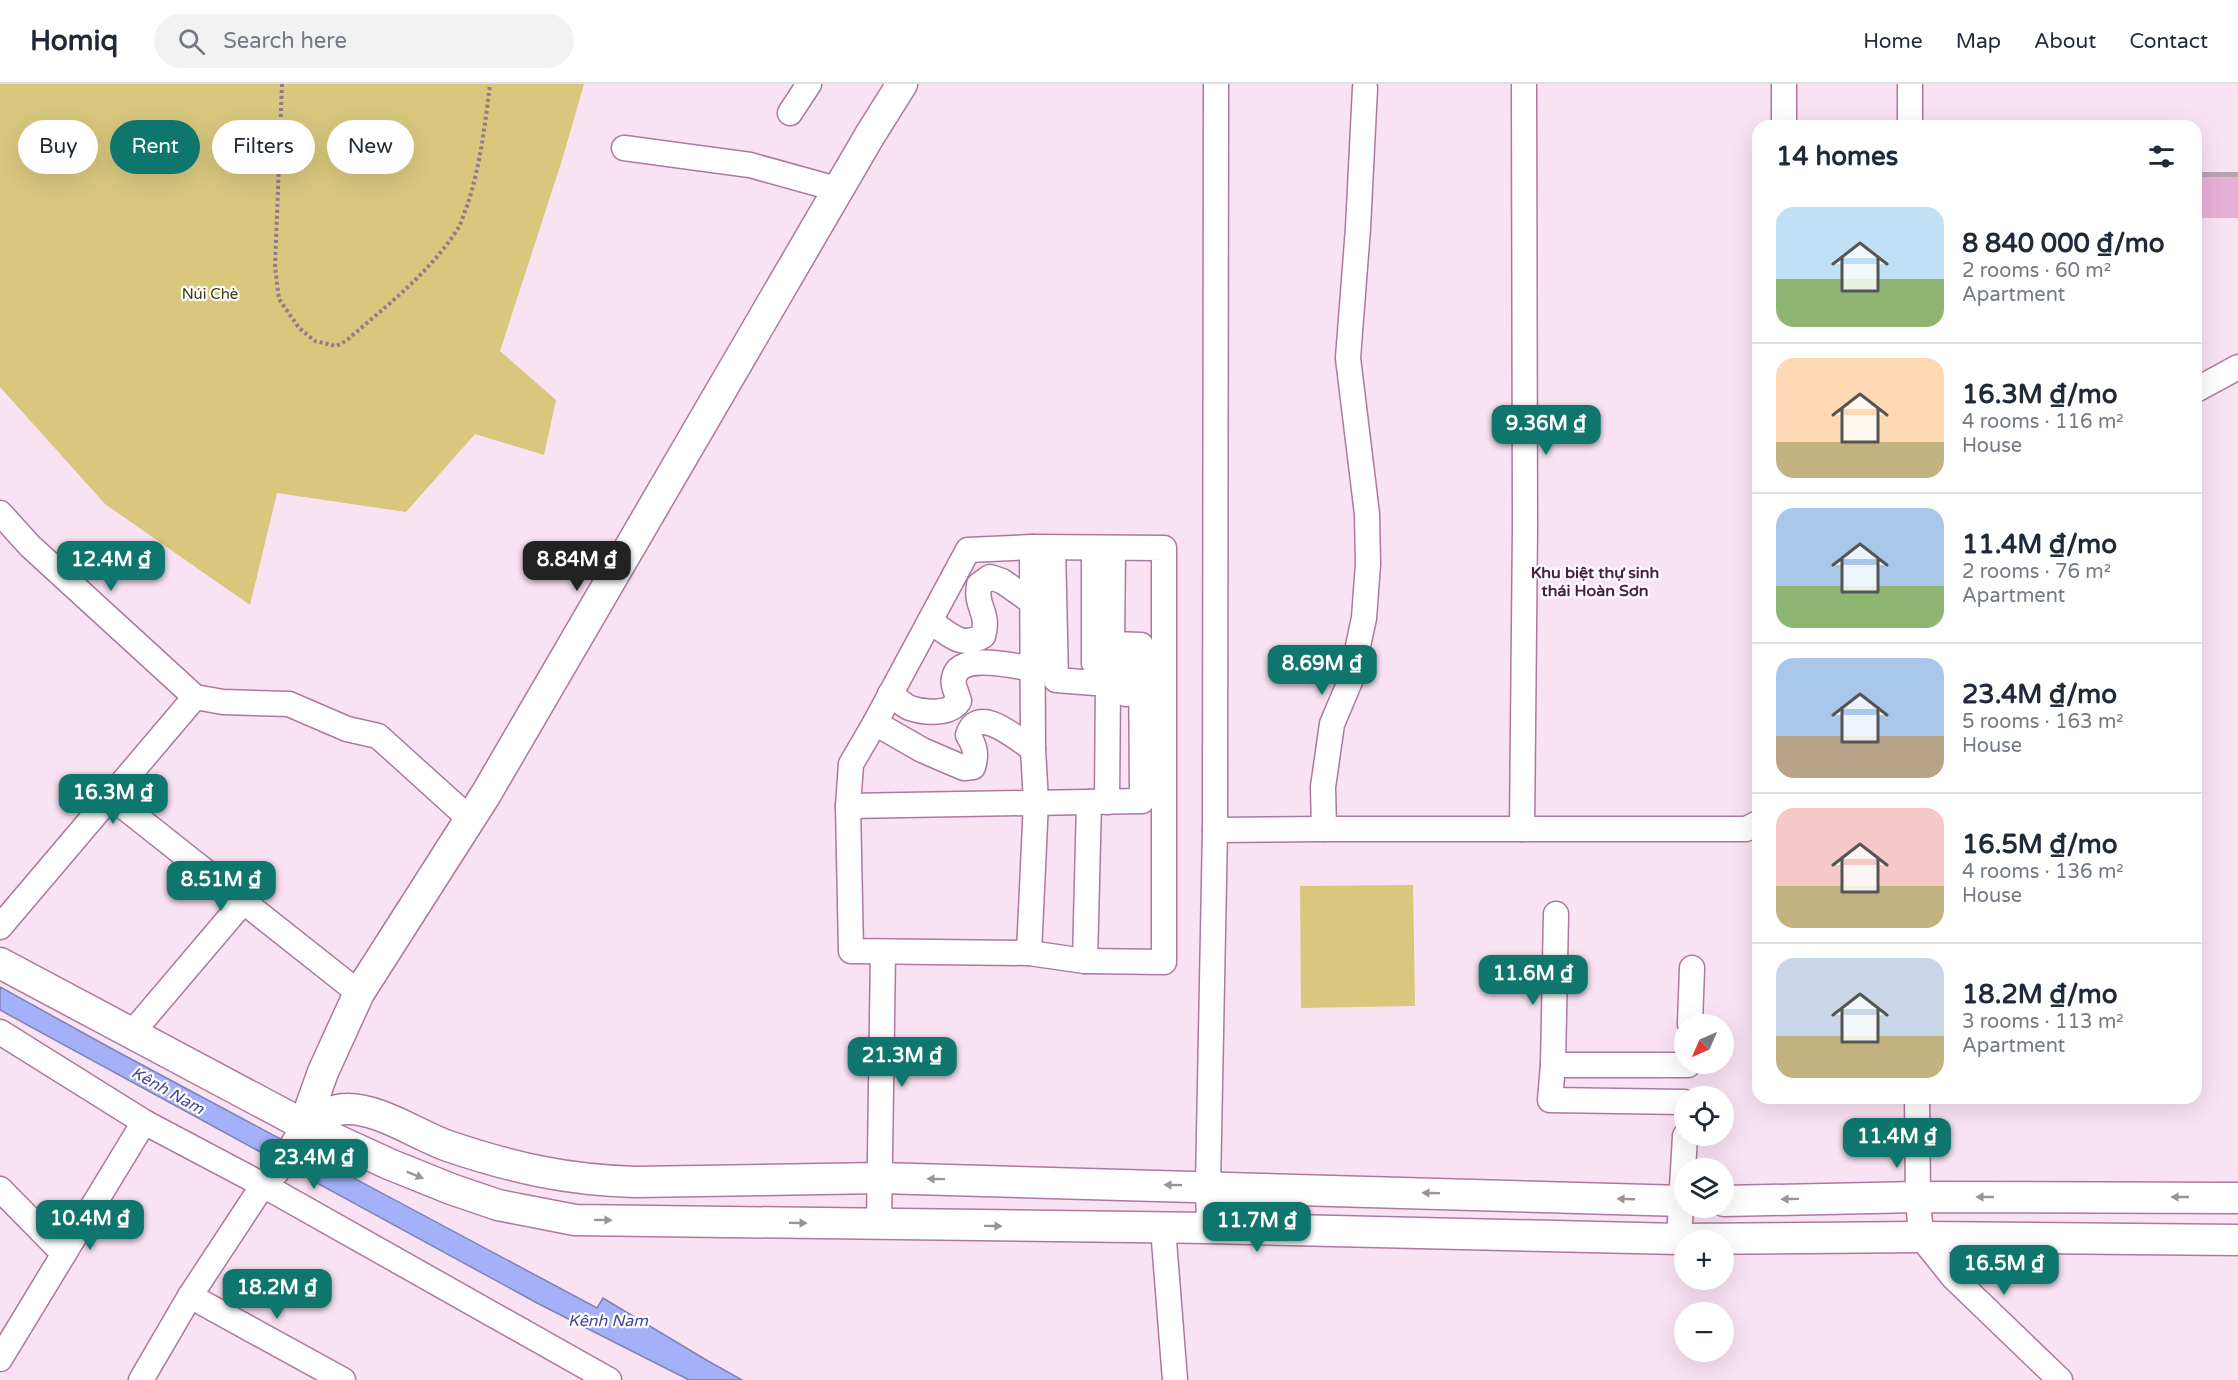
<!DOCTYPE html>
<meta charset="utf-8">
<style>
body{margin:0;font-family:"Varela Round",sans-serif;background:#f2f2f3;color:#1f2937;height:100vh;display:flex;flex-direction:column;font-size:22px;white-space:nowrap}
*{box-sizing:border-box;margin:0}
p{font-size:20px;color:#747a83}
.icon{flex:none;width:33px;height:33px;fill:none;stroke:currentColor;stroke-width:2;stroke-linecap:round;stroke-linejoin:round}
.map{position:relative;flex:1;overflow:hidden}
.details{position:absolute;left:1752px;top:36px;width:450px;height:984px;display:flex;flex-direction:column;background:#fff;border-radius:18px;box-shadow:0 6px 24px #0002}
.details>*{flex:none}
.banner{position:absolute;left:18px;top:36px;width:570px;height:54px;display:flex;gap:12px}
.needle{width:39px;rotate:225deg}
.controls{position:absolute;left:1674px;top:930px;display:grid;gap:12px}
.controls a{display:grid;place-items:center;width:60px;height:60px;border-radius:50%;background:#fff;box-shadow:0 6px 24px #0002;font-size:30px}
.price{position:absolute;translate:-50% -51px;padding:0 14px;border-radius:12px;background:#0f766e;color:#fff;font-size:20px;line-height:39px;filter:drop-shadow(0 2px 3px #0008)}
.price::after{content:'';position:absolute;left:50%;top:36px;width:18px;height:14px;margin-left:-9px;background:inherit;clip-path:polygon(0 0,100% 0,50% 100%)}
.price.current{background:#222;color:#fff}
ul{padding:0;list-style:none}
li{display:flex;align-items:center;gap:18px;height:150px;padding:0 24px}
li+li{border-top:2px solid #e0e1e3}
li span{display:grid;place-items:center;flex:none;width:168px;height:120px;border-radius:18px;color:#555}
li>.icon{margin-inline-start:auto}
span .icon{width:72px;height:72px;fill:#fffc;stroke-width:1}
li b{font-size:26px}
h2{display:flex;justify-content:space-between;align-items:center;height:72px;padding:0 24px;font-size:26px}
.tag{padding:0 21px;border-radius:27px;background:#fff;box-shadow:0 6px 24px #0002;font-size:21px;line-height:54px}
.tag.current{background:#0f766e;color:#fff}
header{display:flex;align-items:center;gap:36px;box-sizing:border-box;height:84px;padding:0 30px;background:#fff;border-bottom:2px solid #e0e1e3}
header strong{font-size:28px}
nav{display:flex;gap:33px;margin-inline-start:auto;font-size:21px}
.search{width:420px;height:54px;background:#f2f2f3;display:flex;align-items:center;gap:15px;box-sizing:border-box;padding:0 21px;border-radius:33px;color:#747a83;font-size:22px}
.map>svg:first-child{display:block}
</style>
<header>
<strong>Homiq</strong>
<div class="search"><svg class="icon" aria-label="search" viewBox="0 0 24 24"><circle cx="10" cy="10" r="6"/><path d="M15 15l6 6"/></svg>Search here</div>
<nav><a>Home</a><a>Map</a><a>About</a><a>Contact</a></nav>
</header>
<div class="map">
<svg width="2238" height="1296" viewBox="0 0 2238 1296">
<defs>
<filter id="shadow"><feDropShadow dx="5.5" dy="-5.5" stdDeviation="0" flood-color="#0004"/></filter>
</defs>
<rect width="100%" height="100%" fill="#f9e2f2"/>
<g fill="#d8c77d">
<polygon points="0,0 584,0 563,73 500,267 556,316 544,371 475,350 406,428 277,409 250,521 105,420 0,303"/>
<polygon points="1413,801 1415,922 1301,924 1300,802"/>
</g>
<polygon fill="#a4b1f9" stroke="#7d81b8" stroke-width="1.5" points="0,903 116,967 597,1224 603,1214 708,1277 742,1296 689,1296 537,1219 0,926"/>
<rect fill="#e7b0d8" filter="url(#shadow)" x="2196" y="93" width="42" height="41"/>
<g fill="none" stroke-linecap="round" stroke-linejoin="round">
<g stroke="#ad799f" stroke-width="27">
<g id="minor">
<polyline points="1784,0 1784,42"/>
<polyline points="1365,4 1358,144 1348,274 1367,430 1368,480 1364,534 1351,595 1332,640 1323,703 1324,745 1746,745 1758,739"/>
<polyline points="790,29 809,0"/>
<polyline points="1910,42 1910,0"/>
<polyline points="624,64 750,81 840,106"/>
<polyline points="2196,306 2238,283"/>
<polyline points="0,429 30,462 195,613 223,618 289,620 347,645 378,652 471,736"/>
<polygon points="1032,463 1164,464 1164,878 1085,877 1029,869 851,867 848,722 851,680 875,639 968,466"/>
<polyline points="1053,464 1056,596 1108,600 1107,718"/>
<polyline points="1094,464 1094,579 1126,580 1126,610"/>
<path d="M930 537C949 550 961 565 983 552 990 528 975 524 979 501L990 493 1002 497 1032 518"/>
<path d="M890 610C896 614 903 621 910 624 924 629 950 631 959 617 957 609 952 601 954 594 959 568 1015 582 1033 585"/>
<path d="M875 639 922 666 964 684 973 683C977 670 975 662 968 651 977 619 1017 655 1033 665"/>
<polyline points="110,712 359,909"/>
<polyline points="848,722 1142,717 1141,561 1112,560 1113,464"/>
<polyline points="1522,745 1525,443 1524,0"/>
<polyline points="1215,746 1324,745"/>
<polyline points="1556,830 1553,981 1550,1016 1684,1018"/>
<polyline points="0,843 195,613"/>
<polyline points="1029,869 1036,718 1033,665 1032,463"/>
<polyline points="1085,877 1089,718"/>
<polyline points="1690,940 1692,884"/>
<polyline points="0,948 144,1038 263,1101 609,1296"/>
<polyline points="131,950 243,818"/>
<polyline points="1553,981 1688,981"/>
<polyline points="1917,1014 1918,1113 1921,1153 1953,1193 2060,1296"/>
<polyline points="0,1105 64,1170"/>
<polyline points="879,1140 883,868"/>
<polyline points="1163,1144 1175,1296"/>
<polyline points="1209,1144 1208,1102 1215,746 1216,0"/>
<polyline points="1679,1155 1685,1052"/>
<polyline points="190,1212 343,1296"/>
<polyline points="0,1275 144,1038"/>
<polyline points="141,1296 190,1212 263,1101 276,1089 304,1041"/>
</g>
</g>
<g stroke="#ad799f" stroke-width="33">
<g id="major">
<polyline points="0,879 304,1041 389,1080 451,1105 498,1121 575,1136 1209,1144 1679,1155 1921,1153 2238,1156"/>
<path d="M304 1041C317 1035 331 1025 346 1025 379 1024 417 1051 448 1062 513 1084 567 1096 635 1098L880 1094 1684 1117"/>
<polyline points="304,1041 323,988 359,909 486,710 870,51 902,0"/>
<polyline points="1724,1117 1918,1113 2238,1114"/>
</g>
</g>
<path stroke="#907b8a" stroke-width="4" stroke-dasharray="3 3" stroke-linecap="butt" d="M282 0 275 183 279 215 299 244 315 257 336 262 346 257C386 222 430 189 459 143 462 137 464 129 467 122 480 83 485 41 490 0"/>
<use href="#minor" stroke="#fff" stroke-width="24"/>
<use href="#major" stroke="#fff" stroke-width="30"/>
</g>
<defs><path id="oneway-solid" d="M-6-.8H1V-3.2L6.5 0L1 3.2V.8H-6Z" transform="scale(1.5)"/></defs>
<g fill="#9c939a">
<use href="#oneway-solid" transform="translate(415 1091) rotate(22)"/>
<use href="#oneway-solid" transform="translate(936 1095) rotate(-179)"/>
<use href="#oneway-solid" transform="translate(1173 1101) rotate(-179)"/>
<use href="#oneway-solid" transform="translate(1431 1109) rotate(-178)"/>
<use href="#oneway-solid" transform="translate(1985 1113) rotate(180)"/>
<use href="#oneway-solid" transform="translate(2180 1113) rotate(180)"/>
<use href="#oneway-solid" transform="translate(1626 1115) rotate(-178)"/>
<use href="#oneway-solid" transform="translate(1790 1115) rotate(179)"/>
<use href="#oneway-solid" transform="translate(603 1136) rotate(1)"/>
<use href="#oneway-solid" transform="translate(798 1139) rotate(1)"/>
<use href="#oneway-solid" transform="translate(993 1142) rotate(1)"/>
</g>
<g text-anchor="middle" stroke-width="4.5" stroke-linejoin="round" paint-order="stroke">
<g font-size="15" fill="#3f3712" stroke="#fff">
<text x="210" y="215">Núi Chè</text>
</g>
<g font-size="16" font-weight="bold" fill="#491e40" stroke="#fff">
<text x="1595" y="494">Khu biệt thự sinh<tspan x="1595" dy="18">thái Hoàn Sơn</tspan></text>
</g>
<g font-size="16" font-style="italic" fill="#40469a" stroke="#fff">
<text transform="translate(168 1006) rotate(29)" y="6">Kênh Nam</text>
<text x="608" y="1242">Kênh Nam</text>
</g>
</g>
</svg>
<div class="controls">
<a><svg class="needle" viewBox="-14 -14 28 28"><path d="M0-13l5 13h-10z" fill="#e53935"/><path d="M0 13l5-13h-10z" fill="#747a83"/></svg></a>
<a><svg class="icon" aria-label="locate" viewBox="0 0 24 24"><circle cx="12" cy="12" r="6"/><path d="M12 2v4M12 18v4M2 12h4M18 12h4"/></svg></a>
<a><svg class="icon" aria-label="layers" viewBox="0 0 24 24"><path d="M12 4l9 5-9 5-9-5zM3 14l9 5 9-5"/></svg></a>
<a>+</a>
<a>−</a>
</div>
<b class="price" style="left:1546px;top:372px">9.36M ₫</b>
<b class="price" style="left:111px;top:508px">12.4M ₫</b>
<b class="price current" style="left:577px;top:508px">8.84M ₫</b>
<b class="price" style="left:1322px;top:612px">8.69M ₫</b>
<b class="price" style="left:113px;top:741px">16.3M ₫</b>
<b class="price" style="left:221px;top:828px">8.51M ₫</b>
<b class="price" style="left:1533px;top:922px">11.6M ₫</b>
<b class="price" style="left:902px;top:1004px">21.3M ₫</b>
<b class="price" style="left:1897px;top:1085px">11.4M ₫</b>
<b class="price" style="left:314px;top:1106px">23.4M ₫</b>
<b class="price" style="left:90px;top:1167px">10.4M ₫</b>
<b class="price" style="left:1257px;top:1169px">11.7M ₫</b>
<b class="price" style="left:2004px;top:1212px">16.5M ₫</b>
<b class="price" style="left:277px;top:1236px">18.2M ₫</b>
<div class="banner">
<a class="tag">Buy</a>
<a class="tag current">Rent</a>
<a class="tag">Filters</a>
<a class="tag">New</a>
</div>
<section class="details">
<h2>14 homes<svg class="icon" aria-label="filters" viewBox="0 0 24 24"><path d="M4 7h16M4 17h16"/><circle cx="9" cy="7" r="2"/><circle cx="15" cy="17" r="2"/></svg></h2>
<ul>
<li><span style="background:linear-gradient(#bfe0f5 60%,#8fb573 0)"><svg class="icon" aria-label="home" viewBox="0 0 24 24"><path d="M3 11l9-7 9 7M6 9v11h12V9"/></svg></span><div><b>8 840 000 ₫/mo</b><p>2 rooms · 60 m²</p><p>Apartment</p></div></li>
<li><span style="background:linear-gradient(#ffd9b3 70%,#c2b280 0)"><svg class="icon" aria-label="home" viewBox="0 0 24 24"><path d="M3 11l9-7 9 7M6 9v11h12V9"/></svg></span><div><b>16.3M ₫/mo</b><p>4 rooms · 116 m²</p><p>House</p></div></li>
<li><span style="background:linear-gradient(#a9c7e8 65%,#8fb573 0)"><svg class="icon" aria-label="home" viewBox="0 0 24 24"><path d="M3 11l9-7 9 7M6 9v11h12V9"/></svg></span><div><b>11.4M ₫/mo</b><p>2 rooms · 76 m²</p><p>Apartment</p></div></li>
<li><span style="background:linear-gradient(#a9c7e8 65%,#b9a48a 0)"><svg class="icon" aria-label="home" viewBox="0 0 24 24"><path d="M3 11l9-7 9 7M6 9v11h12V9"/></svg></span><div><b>23.4M ₫/mo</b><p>5 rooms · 163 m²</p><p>House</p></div></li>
<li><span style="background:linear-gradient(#f6c9c9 65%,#c2b280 0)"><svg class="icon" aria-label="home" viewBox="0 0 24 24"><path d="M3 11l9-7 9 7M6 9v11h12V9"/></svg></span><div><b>16.5M ₫/mo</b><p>4 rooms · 136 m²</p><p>House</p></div></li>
<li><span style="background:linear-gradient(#c9d6e8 65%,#c2b280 0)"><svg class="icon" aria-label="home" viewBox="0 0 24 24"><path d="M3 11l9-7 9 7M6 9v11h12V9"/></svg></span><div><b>18.2M ₫/mo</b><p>3 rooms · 113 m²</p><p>Apartment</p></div></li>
</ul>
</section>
</div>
